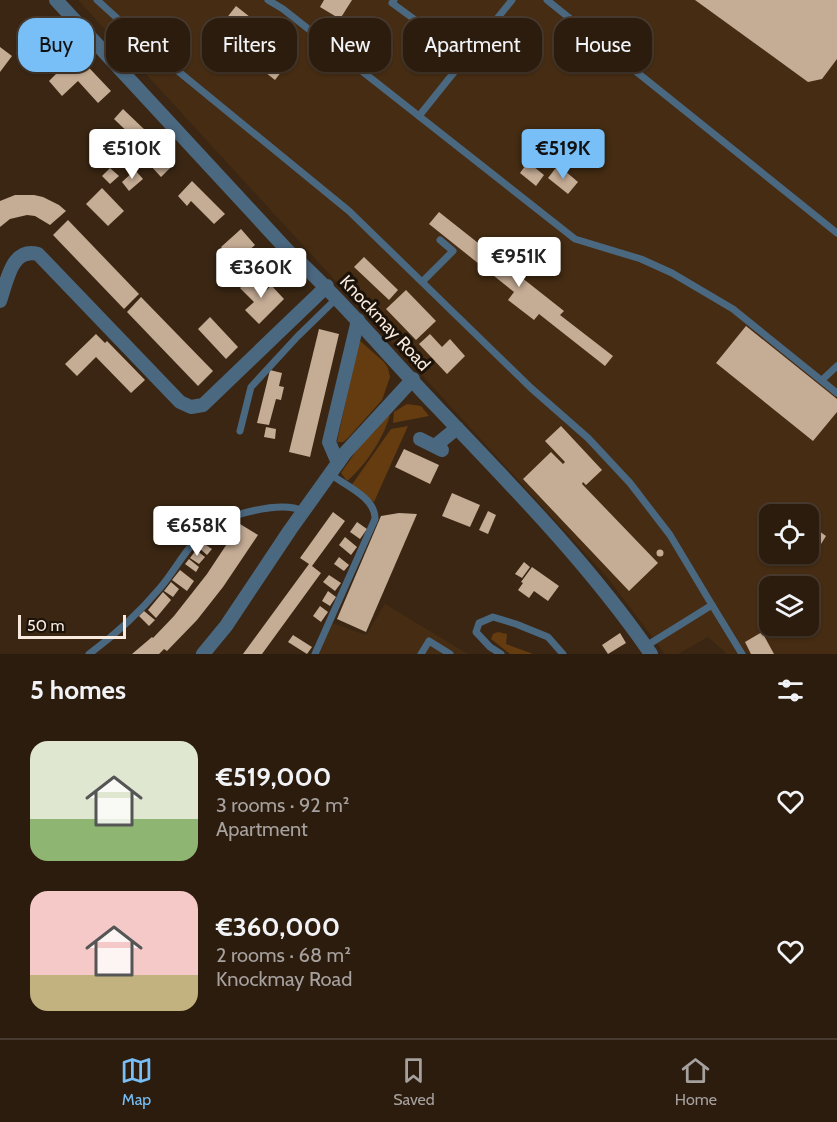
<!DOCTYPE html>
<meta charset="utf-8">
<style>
body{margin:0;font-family:Cabin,sans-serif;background:#38291c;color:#f1f3f6;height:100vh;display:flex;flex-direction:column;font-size:22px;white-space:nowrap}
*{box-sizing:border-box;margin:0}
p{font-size:20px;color:#a6a19e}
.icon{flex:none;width:33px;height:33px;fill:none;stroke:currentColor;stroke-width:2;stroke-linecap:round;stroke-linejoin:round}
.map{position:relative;height:654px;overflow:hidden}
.side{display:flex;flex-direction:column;background:#2c1c0e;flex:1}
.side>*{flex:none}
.banner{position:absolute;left:18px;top:18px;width:801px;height:54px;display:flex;gap:12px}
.buttons{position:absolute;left:759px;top:504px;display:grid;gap:12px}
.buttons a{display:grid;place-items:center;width:60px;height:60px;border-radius:12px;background:#2c1c0e;box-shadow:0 2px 4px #0004,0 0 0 2px #483a2e;font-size:30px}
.scale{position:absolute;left:18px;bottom:15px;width:108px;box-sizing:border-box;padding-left:6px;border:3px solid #f8eade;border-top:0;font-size:16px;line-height:21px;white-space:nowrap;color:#f8eade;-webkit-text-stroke:4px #1b1209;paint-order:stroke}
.price{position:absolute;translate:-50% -51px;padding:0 14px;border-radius:6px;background:#fff;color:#222;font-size:20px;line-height:39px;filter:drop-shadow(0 2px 3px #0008)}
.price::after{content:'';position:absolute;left:50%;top:36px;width:18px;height:14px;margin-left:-9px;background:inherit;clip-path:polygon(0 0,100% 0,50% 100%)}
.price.current{background:#78bff7;color:#111}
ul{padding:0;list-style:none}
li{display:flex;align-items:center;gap:18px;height:150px;padding:0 30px}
li span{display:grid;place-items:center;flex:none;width:168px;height:120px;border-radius:18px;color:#555}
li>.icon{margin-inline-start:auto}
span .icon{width:72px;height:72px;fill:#fffc;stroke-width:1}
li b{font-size:26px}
h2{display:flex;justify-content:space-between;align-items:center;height:72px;padding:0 30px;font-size:26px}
.pill{padding:0 21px;border-radius:18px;background:#2c1c0e;box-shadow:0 2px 4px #0004,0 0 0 2px #483a2e;font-size:21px;line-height:54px}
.pill.current{background:#78bff7;color:#111}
.menu{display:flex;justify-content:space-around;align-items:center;height:84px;border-top:2px solid #483a2e;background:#2c1c0e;font-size:16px;color:#a6a19e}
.menu a{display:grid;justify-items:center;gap:3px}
.menu .current{color:#78bff7}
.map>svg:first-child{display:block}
</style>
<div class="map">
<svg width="837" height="654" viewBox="0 0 837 654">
<rect width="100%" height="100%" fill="#3a2613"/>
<g fill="#452c13" fill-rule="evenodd">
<path d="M78 0H837V654H727L708 637 678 654H665L607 577ZM770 514H808V554H770ZM770 586H808V626H770Z"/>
<polygon points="385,604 468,654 317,654 329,622 366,635"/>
</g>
<g fill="#643c10">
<polygon points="359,340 384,362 388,368 390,377 382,400 348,438 343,442 337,442"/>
<polygon points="407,404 421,406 429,416 393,423 394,412"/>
<path d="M390 415C383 439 366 465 347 481L341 473C355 454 369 428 390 415Z"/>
<polygon points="408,426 374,502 351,486 391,429"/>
<polygon points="498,632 507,634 506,644 533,654 510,654 491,639 493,634"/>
</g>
<g fill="#c5ac95">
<polygon points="324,0 352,0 340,19 320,7"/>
<polygon points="695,0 837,0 837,59 822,79 808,82"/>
<polygon points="236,6 296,53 275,80 215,33"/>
<polygon points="0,47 12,56 0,72"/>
<polygon points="76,54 111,91 98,103 78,81 62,96 49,81"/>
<polygon points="123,109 146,131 137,141 114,119"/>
<polygon points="158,144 163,150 167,147 173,153 169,157 175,163 161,177 149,164 154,159 149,153"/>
<polygon points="528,162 544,175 536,186 520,173"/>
<polygon points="558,165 578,182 568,194 548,178"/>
<polygon points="110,168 119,176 110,184 102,176"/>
<polygon points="135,170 143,179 129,191 122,182"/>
<polygon points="192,181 225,214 214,224 191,201 187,206 178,196"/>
<polygon points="102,188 124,211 108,226 86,204"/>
<polygon points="15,195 34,195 43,197 59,205 66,211 50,225 35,216 27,215 10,219 0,227 0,201"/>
<polygon points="439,212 564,311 560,315 613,356 605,366 539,314 534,320 508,300 514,292 429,224"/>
<polygon points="68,220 139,294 124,309 53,235"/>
<polygon points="241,229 255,245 247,252 253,259 242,270 221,247"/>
<polygon points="364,257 398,290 389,300 354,267"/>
<polygon points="253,276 267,290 271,285 284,299 259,324 245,310 254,302 240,288"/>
<polygon points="406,290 436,321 416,340 386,309"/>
<polygon points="141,297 213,371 198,386 127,312"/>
<polygon points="210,317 238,347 226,359 198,329"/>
<polygon points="746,326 837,399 837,412 813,441 716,363"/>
<polygon points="319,329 339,334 310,457 289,452"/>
<polygon points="96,334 105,343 107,341 145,380 131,393 96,357 77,376 65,364"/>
<polygon points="430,334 442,347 450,339 465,356 447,374 419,344"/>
<polygon points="270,370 282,373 279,386 284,387 281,400 276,399 269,425 257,423"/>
<polygon points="561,426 602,470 586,485 583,482 582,484 658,563 629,591 523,479 551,452 563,464 565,462 545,441"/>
<polygon points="266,427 276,429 275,439 264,437"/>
<polygon points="404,449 439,465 430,484 395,467"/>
<polygon points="452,493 480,505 470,527 442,516"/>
<polygon points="488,511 496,515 488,534 479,530"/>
<polygon points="333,512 345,521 312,566 321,573 262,654 243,654 309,564 300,558"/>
<polygon points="399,513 417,514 366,632 337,619 381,516"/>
<polygon points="357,522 367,529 360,539 350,532"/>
<polygon points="240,524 258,535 223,587 197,620 167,651 164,649 159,654 132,654 152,637 153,638 174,616 207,574"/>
<polygon points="819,531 826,536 821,544 813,539"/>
<polygon points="211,532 221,540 217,544 208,537"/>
<polygon points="345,537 357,547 351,555 339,545"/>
<polygon points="203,543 212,549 207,555 199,548"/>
<circle cx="660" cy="553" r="3.5"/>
<polygon points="196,550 205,557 199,564 190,558"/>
<polygon points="339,557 349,565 344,571 334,564"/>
<polygon points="189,559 199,567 196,572 185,564"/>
<polygon points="524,562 530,567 522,578 515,574"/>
<polygon points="532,567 559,586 548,601 534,591 529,598 518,590 523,583 521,582"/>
<polygon points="180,570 194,581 187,591 172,580"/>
<polygon points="329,575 341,583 335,591 323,582"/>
<polygon points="171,582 179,589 173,597 164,591"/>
<polygon points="328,591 336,597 330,606 322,601"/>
<polygon points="163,592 171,600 156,618 148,610"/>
<polygon points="320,606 328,612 321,622 313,616"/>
<polygon points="144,611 155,620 149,626 139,616"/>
<polygon points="762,632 774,654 751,654 745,642"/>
<polygon points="620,633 626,643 608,654 602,645"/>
<polygon points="293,635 312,647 307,654 288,642"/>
</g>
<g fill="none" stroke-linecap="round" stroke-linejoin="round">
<g stroke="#4b6881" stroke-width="7">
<polyline points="97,0 151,49 349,211 531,388 588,438 630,483 670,535 712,605 646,646"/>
<polyline points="268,0 283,9 575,239 641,259 672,273 733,309 837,393"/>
<polyline points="394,0 392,3 466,57"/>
<polyline points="547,0 837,233"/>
<polyline points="419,116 512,0"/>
<polyline points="423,281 453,251 440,240"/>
<polyline points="822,380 837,366"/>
<polyline points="240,431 251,387 297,337 337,298"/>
<polyline points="712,605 742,654"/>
<path d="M89 654C115 635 139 613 160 588 176 569 187 546 206 530 225 515 281 500 303 511"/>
<path d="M315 654 375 519C376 498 345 485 330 474"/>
<polyline points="421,654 429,641 450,654"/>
<polyline points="501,654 490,647 476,632 479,623 493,617 516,624 548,637 563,654"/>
</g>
<g stroke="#4b6881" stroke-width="14">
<path d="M56 0 289 252C342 300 387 355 437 407 512 486 589 564 651 654"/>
<path d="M0 301C7 282 11 247 38 254L180 402 191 407 203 405 327 286"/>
<polyline points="420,439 442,450"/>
<polyline points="435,446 457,428"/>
<polyline points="338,463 329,442 358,320"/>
<polyline points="203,654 226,626 290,530 345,453 413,379"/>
</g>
</g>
<g text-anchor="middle" stroke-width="6" stroke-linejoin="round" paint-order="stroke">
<g font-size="18" fill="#f8eade" stroke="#1b1209">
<text transform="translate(385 323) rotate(47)" y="6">Knockmay Road</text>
</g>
</g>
</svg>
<div class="buttons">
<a><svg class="icon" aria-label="locate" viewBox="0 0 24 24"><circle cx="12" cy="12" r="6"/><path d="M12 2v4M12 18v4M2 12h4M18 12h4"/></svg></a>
<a><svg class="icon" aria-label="layers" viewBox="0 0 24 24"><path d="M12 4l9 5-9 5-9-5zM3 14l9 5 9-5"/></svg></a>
</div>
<div class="scale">50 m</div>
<b class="price" style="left:132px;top:180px">€510K</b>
<b class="price current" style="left:563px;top:180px">€519K</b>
<b class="price" style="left:519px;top:288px">€951K</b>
<b class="price" style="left:261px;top:299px">€360K</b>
<b class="price" style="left:197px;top:557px">€658K</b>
<div class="banner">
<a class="pill current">Buy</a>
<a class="pill">Rent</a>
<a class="pill">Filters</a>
<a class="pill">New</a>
<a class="pill">Apartment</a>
<a class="pill">House</a>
</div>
</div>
<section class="side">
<h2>5 homes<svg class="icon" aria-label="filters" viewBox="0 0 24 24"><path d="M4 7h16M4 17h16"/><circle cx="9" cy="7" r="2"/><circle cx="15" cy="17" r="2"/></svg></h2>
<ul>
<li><span style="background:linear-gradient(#dfe7d0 65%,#8fb573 0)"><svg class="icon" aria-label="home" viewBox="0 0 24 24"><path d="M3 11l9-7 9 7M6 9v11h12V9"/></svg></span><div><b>€519,000</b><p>3 rooms · 92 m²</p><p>Apartment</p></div><svg class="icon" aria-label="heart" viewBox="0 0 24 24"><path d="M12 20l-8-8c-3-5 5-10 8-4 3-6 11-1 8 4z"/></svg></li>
<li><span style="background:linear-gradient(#f6c9c9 70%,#c2b280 0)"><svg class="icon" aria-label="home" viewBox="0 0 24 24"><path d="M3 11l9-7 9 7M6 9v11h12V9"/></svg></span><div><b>€360,000</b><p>2 rooms · 68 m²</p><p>Knockmay Road</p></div><svg class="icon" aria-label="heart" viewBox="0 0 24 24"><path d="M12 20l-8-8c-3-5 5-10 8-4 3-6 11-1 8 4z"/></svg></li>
</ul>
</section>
<nav class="menu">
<a class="current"><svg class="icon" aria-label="map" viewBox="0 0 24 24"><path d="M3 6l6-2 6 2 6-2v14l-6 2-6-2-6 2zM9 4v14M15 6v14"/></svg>Map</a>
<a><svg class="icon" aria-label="saved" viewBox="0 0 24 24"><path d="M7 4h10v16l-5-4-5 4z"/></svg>Saved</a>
<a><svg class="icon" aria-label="home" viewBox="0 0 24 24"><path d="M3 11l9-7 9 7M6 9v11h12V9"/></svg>Home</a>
</nav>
